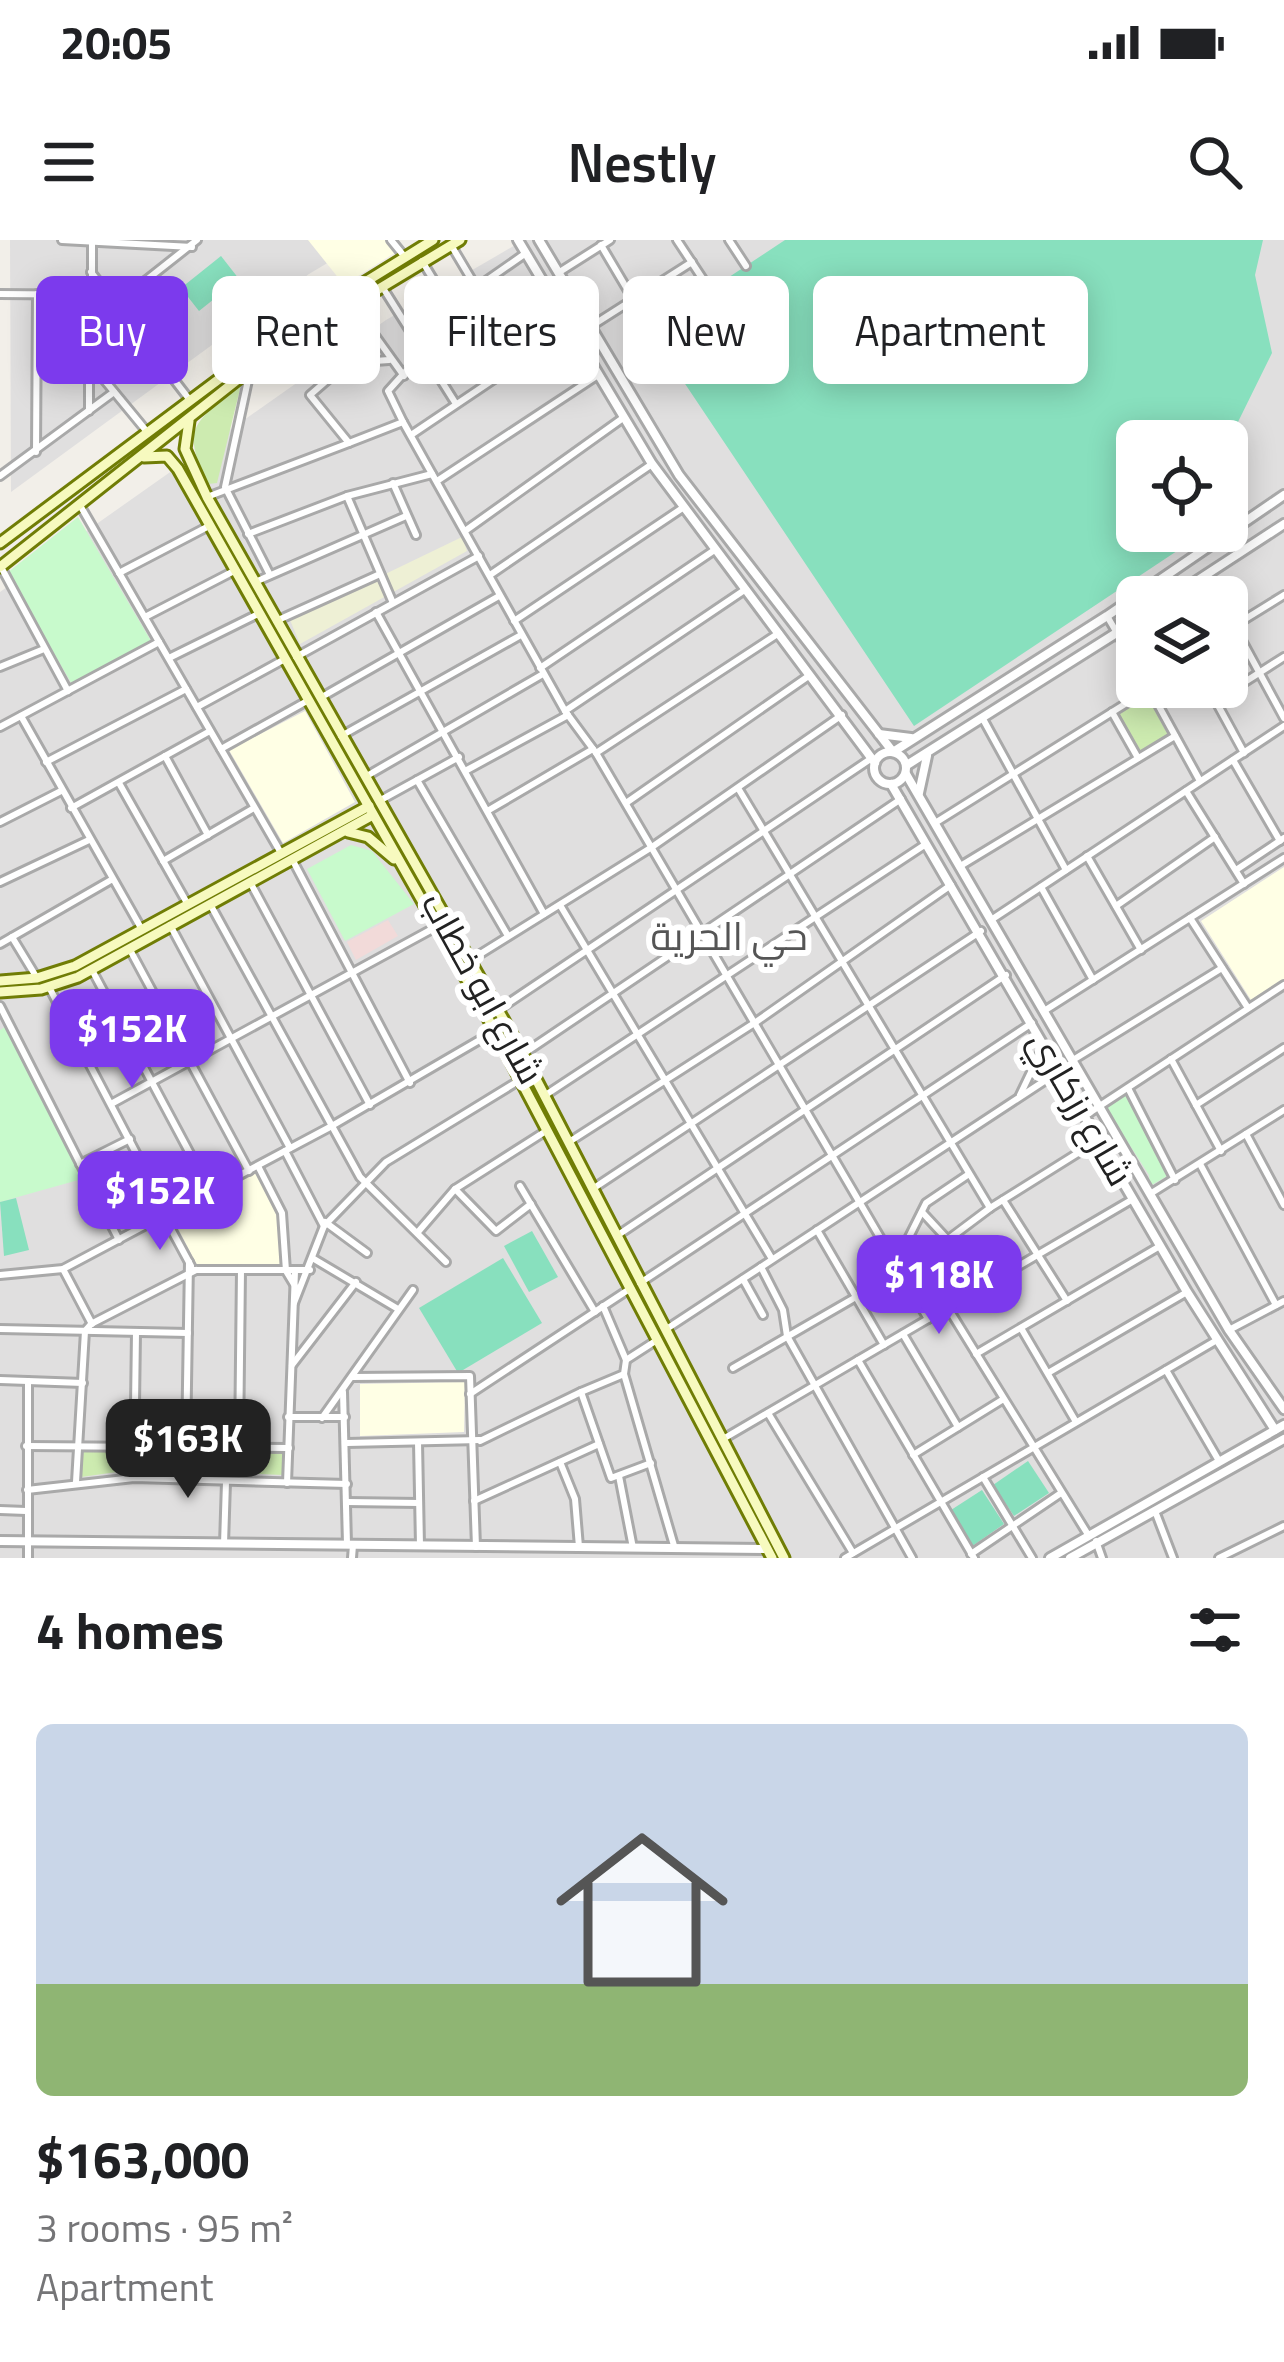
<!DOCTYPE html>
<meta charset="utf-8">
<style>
body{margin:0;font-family:"Titillium Web",Cairo,sans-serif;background:#f2f2f2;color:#202124;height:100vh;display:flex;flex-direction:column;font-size:45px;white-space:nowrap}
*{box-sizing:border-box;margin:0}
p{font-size:39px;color:#757577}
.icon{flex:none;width:66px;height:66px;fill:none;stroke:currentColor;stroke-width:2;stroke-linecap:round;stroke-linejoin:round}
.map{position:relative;height:1318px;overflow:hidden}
.drawer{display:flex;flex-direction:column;background:#fff;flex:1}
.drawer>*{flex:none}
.guide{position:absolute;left:36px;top:36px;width:1212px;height:108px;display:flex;gap:24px}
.buttons{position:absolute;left:1116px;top:180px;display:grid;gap:24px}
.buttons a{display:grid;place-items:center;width:132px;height:132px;border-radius:18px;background:#fff;box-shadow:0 6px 30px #0003;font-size:60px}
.price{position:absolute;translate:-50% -102px;padding:0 27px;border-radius:24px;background:#7c3aed;color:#fff;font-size:39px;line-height:78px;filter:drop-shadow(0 3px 6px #0008)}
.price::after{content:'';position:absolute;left:50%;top:72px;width:36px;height:27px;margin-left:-18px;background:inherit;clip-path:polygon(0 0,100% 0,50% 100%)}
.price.on{background:#222;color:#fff}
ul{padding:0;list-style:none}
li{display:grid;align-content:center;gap:24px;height:636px;padding:0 36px}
li span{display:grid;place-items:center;height:372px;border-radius:18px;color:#555}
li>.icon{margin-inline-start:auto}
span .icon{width:216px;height:216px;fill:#fffc;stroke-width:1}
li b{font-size:51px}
h2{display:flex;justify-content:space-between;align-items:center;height:144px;padding:0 36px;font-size:51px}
.tag{padding:0 42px;border-radius:18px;background:#fff;box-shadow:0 6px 30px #0003;font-size:42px;line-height:108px}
.tag.on{background:#7c3aed;color:#fff}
.status{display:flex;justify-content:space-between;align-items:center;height:84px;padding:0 60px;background:#fff;direction:ltr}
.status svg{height:33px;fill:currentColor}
header{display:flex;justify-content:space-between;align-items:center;height:156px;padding:0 36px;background:#fff;font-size:54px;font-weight:600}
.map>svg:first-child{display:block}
</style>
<div class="status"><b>20:05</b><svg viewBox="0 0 49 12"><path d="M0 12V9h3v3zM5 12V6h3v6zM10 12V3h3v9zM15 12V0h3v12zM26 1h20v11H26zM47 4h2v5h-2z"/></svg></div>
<header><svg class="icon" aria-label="menu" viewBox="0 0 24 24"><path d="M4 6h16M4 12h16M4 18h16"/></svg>Nestly<svg class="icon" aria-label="search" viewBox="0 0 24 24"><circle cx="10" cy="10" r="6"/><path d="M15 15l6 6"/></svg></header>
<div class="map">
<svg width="1284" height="1318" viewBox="0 0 1284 1318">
<rect width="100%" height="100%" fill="#f2efe9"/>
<g fill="#e0dfdf" fill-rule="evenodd">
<polygon points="10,0 366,0 309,34 11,252"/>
<path d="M524 0H1284V1318H0V352L386 80ZM1137 201H1227V291H1137ZM1137 357H1227V447H1137Z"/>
</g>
<polygon fill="#f2dad9" points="388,680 398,696 356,720 347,702"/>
<g fill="#ffffe5">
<polygon points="308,0 388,0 396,12 344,45"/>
<polygon points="305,471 355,562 283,603 229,510"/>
<polygon points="1284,627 1284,739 1251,760 1201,681"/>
<polygon points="257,933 278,978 280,1026 197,1025 172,977"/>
<polygon points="465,1142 464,1192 360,1196 360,1144"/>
</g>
<polygon fill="#eef0d5" points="462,297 467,311 300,404 290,380"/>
<g fill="#cdebb0">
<path d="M241 145 217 243 208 244C180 185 195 183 241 145Z"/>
<polygon points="1147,456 1168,495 1139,513 1117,473"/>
<polygon points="84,1208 132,1210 131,1230 81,1237"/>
<polygon points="138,1210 283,1213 283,1235 137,1229"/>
</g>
<g fill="#c8facc">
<polygon points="78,277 151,401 73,446 7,333"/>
<polygon points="351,605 372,611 414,664 345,701 307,629"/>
<polygon points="5,787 82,939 0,962 0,790"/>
<polygon points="1125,854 1169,935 1150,946 1149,935 1105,867"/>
</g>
<g fill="#88e0be">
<polygon points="785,0 1263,0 1255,35 1272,113 1236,186 1242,268 1227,278 1227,201 1137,201 1137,291 1207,291 914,486 649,90"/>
<polygon points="221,16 239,39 199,71 181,48"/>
<polygon points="16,958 29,1010 4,1016 0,962"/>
<polygon points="532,991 558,1037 529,1052 504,1006"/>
<polygon points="503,1018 542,1083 458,1133 419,1068"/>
<polygon points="1028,1221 1049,1253 1014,1276 993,1245"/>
<polygon points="982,1250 1004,1284 971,1307 951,1270"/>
</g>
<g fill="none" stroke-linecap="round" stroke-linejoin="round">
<g stroke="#a9a9a9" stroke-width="12">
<g id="minor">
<polyline points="62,0 192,7"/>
<polyline points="391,0 404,16"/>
<polyline points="677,0 710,50"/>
<polyline points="729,0 746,26"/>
<polyline points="451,5 520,121"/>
<polyline points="601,5 633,59"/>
<polyline points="422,21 494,139"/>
<polyline points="91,32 189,159"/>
<polyline points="558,33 610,0"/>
<polyline points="383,48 456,164"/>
<polyline points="476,48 526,13"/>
<polyline points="92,53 92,0"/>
<polyline points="0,54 109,55"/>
<polyline points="116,64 197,0"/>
<polyline points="353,65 404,136"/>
<polyline points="590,87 692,22"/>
<polyline points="418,96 477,51"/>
<polyline points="425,110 388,151 403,182 565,471 596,513 928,1079"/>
<polyline points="37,114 152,111"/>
<polyline points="83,114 148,193"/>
<polyline points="389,120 347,123 310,155 349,203 403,182"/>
<polyline points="250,131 225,247 270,335"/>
<polyline points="89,171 89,125"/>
<polyline points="411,195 570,88"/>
<polyline points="36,212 37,54"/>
<polyline points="0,236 114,152"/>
<polyline points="437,241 598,135"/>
<polyline points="393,243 416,295"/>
<polyline points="347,256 393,363"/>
<polyline points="207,257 349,203"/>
<polyline points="81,267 281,613"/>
<polyline points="465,291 623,178"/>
<polyline points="248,294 347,256 432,234"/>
<polyline points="1,327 68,451"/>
<polyline points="119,333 209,286"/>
<polyline points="490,335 652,224"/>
<polyline points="1206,335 1218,357"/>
<polyline points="255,342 406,276"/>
<polyline points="376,372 544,674"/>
<polyline points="1227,373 1284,478"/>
<polyline points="1107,376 1137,427"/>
<polyline points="145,377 234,331"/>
<polyline points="276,381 380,334"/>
<polyline points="514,381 684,267"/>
<polyline points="1234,386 1284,355"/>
<polyline points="296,417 479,316"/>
<polyline points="169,418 258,374"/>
<polyline points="0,427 44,409"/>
<polyline points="540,428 716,309"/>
<polyline points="1208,447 1244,513"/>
<polyline points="1150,450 1200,541"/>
<polyline points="320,458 499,356"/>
<polyline points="1215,461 1284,417"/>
<polyline points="197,467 283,420"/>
<polyline points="565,471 746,349"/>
<polyline points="1112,472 1138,518"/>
<polyline points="21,476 141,688"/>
<polyline points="983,479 1066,630"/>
<polyline points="0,487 159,402"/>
<polyline points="341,496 521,395"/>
<polyline points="221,509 307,461"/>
<polyline points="596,513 779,393"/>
<polyline points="165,516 208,595"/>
<polyline points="1233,520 1280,601"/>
<polyline points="46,522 186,449"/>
<polyline points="467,530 568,475"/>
<polyline points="365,537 543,434"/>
<polyline points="417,540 508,696"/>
<polyline points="119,543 187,663"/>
<polyline points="738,548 990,968"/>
<polyline points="1186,551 1244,644"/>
<polyline points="379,561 459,517"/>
<polyline points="626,563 810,435"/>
<polyline points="71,568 210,491"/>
<polyline points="489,570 593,509"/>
<polyline points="0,582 61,551"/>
<polyline points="935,583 1149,449"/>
<polyline points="1087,616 1141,710"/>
<polyline points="292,619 410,843"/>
<polyline points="163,621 254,568"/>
<polyline points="962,625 1175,496"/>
<polyline points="1236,630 1284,598"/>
<polyline points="0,642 89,600"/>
<polyline points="250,642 370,865"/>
<polyline points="1041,647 1093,740"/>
<polyline points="210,664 360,937 446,1022"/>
<polyline points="560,665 772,1019"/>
<polyline points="1116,666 1215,597"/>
<polyline points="994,678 1284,486"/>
<polyline points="1190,678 1248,768"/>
<polyline points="170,685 290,908"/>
<polyline points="12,697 37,738"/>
<polyline points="0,704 111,640"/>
<polyline points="129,708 249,931"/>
<polyline points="469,721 652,607 842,475"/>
<polyline points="92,730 210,951"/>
<polyline points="49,747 168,974"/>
<polyline points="0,766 119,1000"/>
<polyline points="498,770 872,518"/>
<polyline points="1044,771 1284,618"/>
<polyline points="523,814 901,559"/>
<polyline points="1171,819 1221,911"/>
<polyline points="1073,820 1222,728"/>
<polyline points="1128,848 1175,940"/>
<polyline points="1020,855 1044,805"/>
<polyline points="544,856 926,604"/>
<polyline points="111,864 436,687"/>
<polyline points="1196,865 1284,808"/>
<polyline points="1083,877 1284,745"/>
<polyline points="1246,894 1284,965"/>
<polyline points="569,902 756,782 951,645"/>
<polyline points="285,911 324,986"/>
<polyline points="80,924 130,899"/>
<polyline points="1200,924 1276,1065"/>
<polyline points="258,926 282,973 286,1031 295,1046"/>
<polyline points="520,946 595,1072"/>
<polyline points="594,948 981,691"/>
<polyline points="455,949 496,991 531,964"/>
<polyline points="1150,954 1284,870"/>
<polyline points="1003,960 1067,1061"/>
<polyline points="922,972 947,999"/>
<polyline points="164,976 191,1026"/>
<polyline points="325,982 367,1013"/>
<polyline points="817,990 884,1105"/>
<polyline points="418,992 455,949 546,891"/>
<polyline points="618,995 1006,735"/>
<polyline points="314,1019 398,1069"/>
<polyline points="896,1023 926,963 969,934"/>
<polyline points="761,1027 783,1070 787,1096 912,1318"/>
<polyline points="63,1029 92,1084"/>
<polyline points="193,1030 310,1030"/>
<polyline points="902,1034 990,968 1097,901"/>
<polyline points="0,1035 63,1029 330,887 495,791"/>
<polyline points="743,1039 763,1075"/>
<polyline points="640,1043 1032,783"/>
<polyline points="294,1063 324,986 386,922 520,840"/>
<polyline points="603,1066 626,1120 624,1134 581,1152 611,1238 651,1223"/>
<polyline points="948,1068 1087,1293"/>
<polyline points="91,1084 196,1030"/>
<polyline points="1021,1088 1076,1182"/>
<polyline points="0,1089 188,1093"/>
<polyline points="665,1090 1058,832"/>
<polyline points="1229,1090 1284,1061"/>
<polyline points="903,1094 958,1187"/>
<polyline points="976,1114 1160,1006"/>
<polyline points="626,1120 657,1100"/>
<polyline points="858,1120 974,1318"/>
<polyline points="292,1125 356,1042"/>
<polyline points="733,1128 856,1057"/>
<polyline points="1166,1130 1219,1221"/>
<polyline points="1048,1133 1187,1052"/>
<polyline points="624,1134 675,1309"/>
<polyline points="352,1137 470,1136 476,1307"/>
<polyline points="0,1140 83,1143"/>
<polyline points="28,1141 28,1318"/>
<polyline points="343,1152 347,1304"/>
<polyline points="470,1154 631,1048"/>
<polyline points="768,1173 853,1313"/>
<polyline points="288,1177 345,1177"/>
<polyline points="322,1178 413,1050"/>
<polyline points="723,1199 1133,959"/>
<polyline points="480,1201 581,1152"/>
<polyline points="418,1202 420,1306"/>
<polyline points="347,1203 480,1200"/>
<polyline points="26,1206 289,1208"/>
<polyline points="186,1206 189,1022"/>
<polyline points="239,1207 241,1030"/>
<polyline points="913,1215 1002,1160"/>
<polyline points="560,1222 575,1259 579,1307"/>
<polyline points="619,1236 633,1308"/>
<polyline points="983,1237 1032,1318"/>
<polyline points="134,1238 136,1092"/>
<polyline points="76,1242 85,1091 92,1083"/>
<polyline points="287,1243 295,1031"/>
<polyline points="27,1250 134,1238 347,1244"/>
<polyline points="474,1261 599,1204"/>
<polyline points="347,1262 419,1263"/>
<polyline points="0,1270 26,1271"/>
<polyline points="1155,1271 1173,1318"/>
<polyline points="1096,1301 1102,1318"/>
<polyline points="224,1304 226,1242"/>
<polyline points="971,1314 1061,1253"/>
<polyline points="352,1318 353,1305"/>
<polyline points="845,1318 1217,1100"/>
<polyline points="1219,1318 1284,1286"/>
</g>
</g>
<g stroke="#a9a9a9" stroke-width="14">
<g id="tertiary">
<polyline points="518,0 652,224 875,523"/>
<polyline points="539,0 679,235 893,512 1107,376 1284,255"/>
<polyline points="1172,357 1284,284"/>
<polyline points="879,494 911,498"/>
<circle cx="890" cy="528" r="16"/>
<polyline points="907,525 1137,380"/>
<polyline points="906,534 1229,1090 1284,1169"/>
<polyline points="891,544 1187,1052 1275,1190"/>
<polyline points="919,553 927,516"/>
<polyline points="0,1301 767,1309"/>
<polyline points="1050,1318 1284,1185"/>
<polyline points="1070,1318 1284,1199"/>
</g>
</g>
<g stroke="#707d05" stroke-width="15">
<g id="secondary">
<polyline points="189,181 185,209 207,257 523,814 784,1318"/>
<polyline points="144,217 167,216 178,229 481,765 772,1318"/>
<polyline points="0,303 270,101 433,0"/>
<polyline points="0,327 266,117 460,0"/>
<polyline points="348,592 368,597 394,619"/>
<polyline points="0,741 37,738 75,726 369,566"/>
<polyline points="0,752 41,749 78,737 371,576"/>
</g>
</g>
<use href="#minor" stroke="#fff" stroke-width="6"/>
<use href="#tertiary" stroke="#fff" stroke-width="8"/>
<use href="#secondary" stroke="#f7fabf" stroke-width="9"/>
</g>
<g text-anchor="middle" stroke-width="12" stroke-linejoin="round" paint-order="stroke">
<g font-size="36" fill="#222" stroke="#fff">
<text transform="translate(483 748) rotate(61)" y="13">شارع ابو خطاب</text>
<text transform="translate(1081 868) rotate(60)" y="13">شارع رزكاري</text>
</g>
<g font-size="39" fill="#555" stroke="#fff">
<text x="729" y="710">حي الحرية</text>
</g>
</g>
</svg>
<div class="buttons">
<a><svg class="icon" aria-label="locate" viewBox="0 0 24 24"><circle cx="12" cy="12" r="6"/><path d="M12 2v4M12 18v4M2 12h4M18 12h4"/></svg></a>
<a><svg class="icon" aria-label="layers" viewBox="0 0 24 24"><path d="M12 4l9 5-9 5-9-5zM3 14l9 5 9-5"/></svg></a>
</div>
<b class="price" style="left:132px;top:851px">$152K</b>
<b class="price" style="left:160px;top:1013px">$152K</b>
<b class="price" style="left:939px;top:1097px">$118K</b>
<b class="price on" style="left:188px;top:1261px">$163K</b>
<div class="guide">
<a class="tag on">Buy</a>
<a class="tag">Rent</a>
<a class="tag">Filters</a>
<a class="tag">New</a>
<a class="tag">Apartment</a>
</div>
</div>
<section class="drawer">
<h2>4 homes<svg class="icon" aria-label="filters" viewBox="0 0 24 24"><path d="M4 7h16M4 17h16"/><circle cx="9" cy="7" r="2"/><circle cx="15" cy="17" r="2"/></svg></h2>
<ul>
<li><span style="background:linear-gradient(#c9d6e8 70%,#8fb573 0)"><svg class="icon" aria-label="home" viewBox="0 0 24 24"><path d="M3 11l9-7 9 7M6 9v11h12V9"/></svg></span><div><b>$163,000</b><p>3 rooms · 95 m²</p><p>Apartment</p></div></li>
</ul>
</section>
